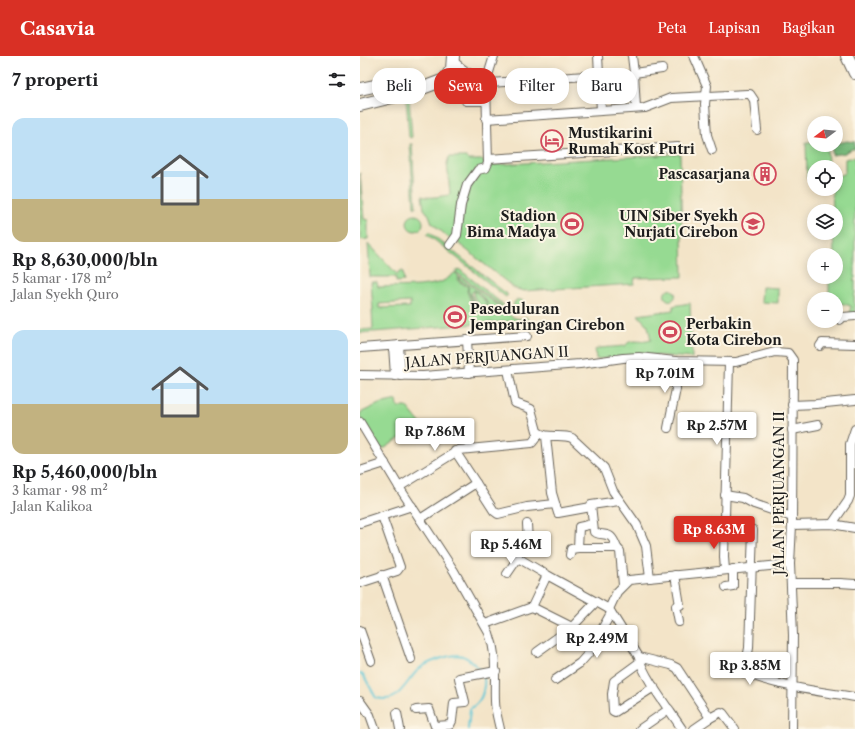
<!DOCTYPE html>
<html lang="id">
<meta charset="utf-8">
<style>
body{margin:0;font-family:"Libre Caslon Text",serif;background:#f6f6f6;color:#202124;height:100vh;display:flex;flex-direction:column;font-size:15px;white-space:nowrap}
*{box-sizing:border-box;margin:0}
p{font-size:13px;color:#757577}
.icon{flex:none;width:22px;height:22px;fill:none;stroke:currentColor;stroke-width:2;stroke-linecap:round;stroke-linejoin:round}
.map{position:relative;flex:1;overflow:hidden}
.details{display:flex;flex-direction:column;background:#fff;width:360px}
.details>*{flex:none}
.banner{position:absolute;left:12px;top:12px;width:380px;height:36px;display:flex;gap:8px}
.needle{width:26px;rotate:254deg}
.tools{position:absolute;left:447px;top:60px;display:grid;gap:8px}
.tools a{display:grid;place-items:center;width:36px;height:36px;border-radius:50%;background:#fff;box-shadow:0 2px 10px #0003;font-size:20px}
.price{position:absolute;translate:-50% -34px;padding:0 9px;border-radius:4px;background:#fff;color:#222;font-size:13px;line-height:26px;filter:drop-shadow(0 1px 2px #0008)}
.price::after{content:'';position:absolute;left:50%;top:24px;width:12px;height:9px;margin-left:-6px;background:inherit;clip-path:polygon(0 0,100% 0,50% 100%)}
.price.selected{background:#d93025;color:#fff}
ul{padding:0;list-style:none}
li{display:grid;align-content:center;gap:8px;height:212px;padding:0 12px}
li span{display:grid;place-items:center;height:124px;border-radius:12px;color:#555}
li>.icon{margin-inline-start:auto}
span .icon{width:72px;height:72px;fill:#fffc;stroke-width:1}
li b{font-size:17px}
h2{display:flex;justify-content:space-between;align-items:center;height:48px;padding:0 12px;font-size:17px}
.chip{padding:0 14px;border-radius:16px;background:#fff;box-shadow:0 2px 10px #0003;font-size:14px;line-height:36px}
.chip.selected{background:#d93025;color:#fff}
header{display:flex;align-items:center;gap:24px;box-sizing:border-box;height:56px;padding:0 20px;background:#d93025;color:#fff}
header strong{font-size:19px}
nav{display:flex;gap:22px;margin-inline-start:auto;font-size:14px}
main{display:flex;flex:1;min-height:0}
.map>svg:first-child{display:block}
</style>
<header>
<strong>Casavia</strong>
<nav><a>Peta</a><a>Lapisan</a><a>Bagikan</a></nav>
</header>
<main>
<section class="details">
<h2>7 properti<svg class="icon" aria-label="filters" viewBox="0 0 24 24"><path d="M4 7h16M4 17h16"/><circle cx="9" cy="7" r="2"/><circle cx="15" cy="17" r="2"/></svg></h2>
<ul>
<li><span style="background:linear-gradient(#bfe0f5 65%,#c2b280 0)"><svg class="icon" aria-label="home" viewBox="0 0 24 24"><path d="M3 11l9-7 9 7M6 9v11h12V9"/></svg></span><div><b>Rp 8,630,000/bln</b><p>5 kamar · 178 m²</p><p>Jalan Syekh Quro</p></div></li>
<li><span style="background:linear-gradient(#bfe0f5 60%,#c2b280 0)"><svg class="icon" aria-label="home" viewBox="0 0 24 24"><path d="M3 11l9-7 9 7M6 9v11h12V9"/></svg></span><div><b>Rp 5,460,000/bln</b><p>3 kamar · 98 m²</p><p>Jalan Kalikoa</p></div></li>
</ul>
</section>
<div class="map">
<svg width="495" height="673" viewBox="0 0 495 673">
<rect width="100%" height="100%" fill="#fcf5e5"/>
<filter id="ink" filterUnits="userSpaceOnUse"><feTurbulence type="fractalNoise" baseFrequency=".025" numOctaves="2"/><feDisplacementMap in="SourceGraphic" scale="8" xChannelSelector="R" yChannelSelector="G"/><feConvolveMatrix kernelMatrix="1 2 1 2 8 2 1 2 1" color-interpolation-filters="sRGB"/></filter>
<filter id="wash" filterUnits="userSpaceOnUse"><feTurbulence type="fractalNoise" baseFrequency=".012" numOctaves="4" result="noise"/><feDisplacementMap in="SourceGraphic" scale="16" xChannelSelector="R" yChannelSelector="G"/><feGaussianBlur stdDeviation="0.9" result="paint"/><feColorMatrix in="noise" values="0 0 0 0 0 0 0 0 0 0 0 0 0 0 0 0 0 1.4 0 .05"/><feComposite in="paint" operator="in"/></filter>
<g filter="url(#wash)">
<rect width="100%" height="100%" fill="#f3e4c8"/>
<g fill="#96da92" stroke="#597b57" fill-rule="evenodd">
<polygon points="46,42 49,42 52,81 50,82 49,81"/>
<polygon points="446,86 454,86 454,89 467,89 468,111 454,111 454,123 447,123"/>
<polygon points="50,88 52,88 56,151 55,152 54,151"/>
<path d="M320 98 323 221 275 222 274 228 163 235 154 232 98 187C102 166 103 131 120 116 123 114 127 112 131 109Z"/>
<path d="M89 101H106L108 104H124V110L116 113 95 178 90 183 72 167 69 159 64 153 62 140C69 143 81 140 89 139L90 137 87 107Z"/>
<polygon points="495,101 495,222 493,224 495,225 495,238 494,239 495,259 489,258 491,250 476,246 476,243 469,243 469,221 476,221 476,199 474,199 473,177 476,177 476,155 473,155 472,133 476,133 476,121 485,117 485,103"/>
<polygon points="0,117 4,163 8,164 8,183 0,184"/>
<circle cx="55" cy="167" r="8"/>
<polygon points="69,176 148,239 146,241 67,178"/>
<polygon points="8,187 37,218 40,215 43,215 44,225 36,226 36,221 10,221"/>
<path d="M99 213 145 250 148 257 152 261 159 263 166 261 169 264 0 277V274L13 273 12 255H13L11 226H17L18 231C36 230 64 232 81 226 88 223 93 218 99 213ZM96 216 143 251 144 254 143 255 128 259 126 258V246L115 235 113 238 120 255 118 257 115 256 107 235 108 231 98 225V222L99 220 96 218ZM50 246V251L19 252V248Z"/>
<polygon points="100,221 142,252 142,254 127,257 127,246 119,237 114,234 111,238 118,255 116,255 108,234 109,230 99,224"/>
<polygon points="402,231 418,232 418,247 401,246"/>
<circle cx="310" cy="239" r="5.5"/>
<circle cx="159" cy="249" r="5.5"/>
<path d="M330 247 332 302 292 299 236 303 235 294 239 292 265 290C271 281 280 288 291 284L288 270 278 259 313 254V250Z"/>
<polygon points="37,344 38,351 47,351 61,368 25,392 20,393 0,361 0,357 19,348"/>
</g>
<polygon fill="#78ba7c" stroke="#4a6b4c" points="487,85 495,86 495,93 492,93 485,97 472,99 472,91 478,87"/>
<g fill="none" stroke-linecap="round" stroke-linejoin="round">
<g stroke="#5dc8d8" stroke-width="2">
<path d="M0 617 4 620 16 642C21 643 29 644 34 641 44 634 49 623 57 615 64 607 95 595 105 601 111 604 117 611 121 615"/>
<path d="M108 673 110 653C112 651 116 649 118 646 123 641 126 626 123 619"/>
</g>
</g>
</g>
<g filter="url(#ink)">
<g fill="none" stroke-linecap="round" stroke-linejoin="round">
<g stroke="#676258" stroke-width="10">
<g id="street">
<polyline points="238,0 241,55"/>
<polyline points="272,0 274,17"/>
<polyline points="334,0 347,30 345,48 347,79 352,94"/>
<path d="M93 5C104 15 115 23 130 27L239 19"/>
<polyline points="106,45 126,45"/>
<polyline points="276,52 274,17 302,13"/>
<polyline points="126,63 285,52 293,49 311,42 387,38 390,38 394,44 397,74"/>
<polyline points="128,103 318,91"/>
<polyline points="90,189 97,179 101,149 107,129 118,114 126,112 128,107 126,26 134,0"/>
<polyline points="480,264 483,261 495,260"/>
<polyline points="107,284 109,317"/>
<polyline points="39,289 41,320"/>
<polyline points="33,290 35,320"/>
<polyline points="460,290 462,287 495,288"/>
<polyline points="0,292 167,280"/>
<path d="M148 314 155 347 171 353 177 375C186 384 201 377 212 382L244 412 253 435 277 469 286 490 290 522"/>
<polyline points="0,319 63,320 220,308 263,302 279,301 315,305 376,306 415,296 428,297 433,304 432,469 430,508 433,579 432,673"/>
<polyline points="432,349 456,348 495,344"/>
<path d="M0 366 39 431 94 515 129 577C138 602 134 619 135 645 135 654 138 664 140 673"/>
<polyline points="308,372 316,333 315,305"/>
<polyline points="432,374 458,369"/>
<polyline points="186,380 192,437 198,457 231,451"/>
<polyline points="95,395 116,427"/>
<polyline points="0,415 25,407"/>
<polyline points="39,431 99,394 172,387 179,378"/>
<polyline points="365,439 383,442 394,448 432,461"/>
<polyline points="60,463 116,427 134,455 138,458 167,451 195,448"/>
<polyline points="0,467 52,450"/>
<polyline points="233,468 219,471 218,492 257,492 260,495 263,529"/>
<polyline points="472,468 488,445 490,440 490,388 495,373"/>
<polyline points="432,469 472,468 495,472"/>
<polyline points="126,480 155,496 158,502 187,519"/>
<path d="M257 492C250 473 247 482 234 476L231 449 259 445"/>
<polyline points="157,499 168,486 167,468"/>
<polyline points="210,499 211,493 218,492"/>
<polyline points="365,514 364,501 369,306"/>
<polyline points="147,518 158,502"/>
<polyline points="22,519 51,603"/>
<polyline points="315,519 320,549 316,550 319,566"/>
<polyline points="0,527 37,515 40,511 22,460"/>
<polyline points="431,527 480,527 495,528"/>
<polyline points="366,531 373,530 373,513"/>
<path d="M172 551 187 519 249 553 279 601C282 619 311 656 322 673"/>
<polyline points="249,553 257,536 269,524 430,508"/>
<polyline points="125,568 172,551 212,571"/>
<polyline points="0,574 11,605"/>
<polyline points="177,596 212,571 236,546"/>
<polyline points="279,601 311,609 317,612 350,662"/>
<path d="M359 602C396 629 451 634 495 641"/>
<polyline points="280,606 254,625 252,638 253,655 255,656 294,631"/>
<polyline points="384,617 389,592 393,474"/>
<polyline points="195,624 220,607 228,598 251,557"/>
<polyline points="0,645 10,659 15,673"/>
<polyline points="56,654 69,653 75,670 90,669 92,665 94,647 105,646 99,622 136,615"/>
<polyline points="37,657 40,673"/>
<polyline points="280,673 309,653"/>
<polyline points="334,673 350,662 361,656 363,657 375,673"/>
</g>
</g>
<g stroke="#676258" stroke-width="14">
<g id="secondary">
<polyline points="487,0 495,17"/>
<polyline points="0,33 47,23 50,23 61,33"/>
<polyline points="0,49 52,36 84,24 92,13 93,0"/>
</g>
</g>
<use href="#street" stroke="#fff" stroke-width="8"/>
<use href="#secondary" stroke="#fff" stroke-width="12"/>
</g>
</g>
<defs>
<g id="hotel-ring" transform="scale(1.15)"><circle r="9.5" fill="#fcf5e5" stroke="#d1495b" stroke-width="1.5"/><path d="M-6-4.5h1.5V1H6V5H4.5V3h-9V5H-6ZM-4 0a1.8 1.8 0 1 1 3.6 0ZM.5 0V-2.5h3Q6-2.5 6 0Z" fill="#d1495b"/></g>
<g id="building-ring" transform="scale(1.15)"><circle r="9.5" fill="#fcf5e5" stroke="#d1495b" stroke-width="1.5"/><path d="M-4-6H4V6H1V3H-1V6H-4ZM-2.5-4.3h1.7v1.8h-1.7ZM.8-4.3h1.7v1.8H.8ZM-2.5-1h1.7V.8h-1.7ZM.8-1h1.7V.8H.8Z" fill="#d1495b"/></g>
<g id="stadium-ring" transform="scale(1.15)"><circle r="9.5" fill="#fcf5e5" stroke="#d1495b" stroke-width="1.5"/><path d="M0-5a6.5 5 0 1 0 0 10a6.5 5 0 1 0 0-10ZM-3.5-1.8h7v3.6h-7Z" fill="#d1495b"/></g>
<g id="university-ring" transform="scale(1.15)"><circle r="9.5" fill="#fcf5e5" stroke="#d1495b" stroke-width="1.5"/><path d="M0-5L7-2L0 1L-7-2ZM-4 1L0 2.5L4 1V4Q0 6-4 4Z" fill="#d1495b"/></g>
</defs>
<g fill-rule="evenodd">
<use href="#hotel-ring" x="192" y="85"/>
<use href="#building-ring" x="405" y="118"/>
<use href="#stadium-ring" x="212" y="168"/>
<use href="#university-ring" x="393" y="168"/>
<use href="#stadium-ring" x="95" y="261"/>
<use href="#stadium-ring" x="310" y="276"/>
</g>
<g text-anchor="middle" stroke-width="4" stroke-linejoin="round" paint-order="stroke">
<g font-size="14" font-weight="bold" fill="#1c1c1c" stroke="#fcf5e5" text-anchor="start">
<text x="208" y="82">Mustikarini<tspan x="208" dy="16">Rumah Kost Putri</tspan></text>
<text x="390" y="123" text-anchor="end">Pascasarjana</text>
<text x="196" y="165" text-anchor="end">Stadion<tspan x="196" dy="16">Bima Madya</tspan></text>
<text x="378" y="165" text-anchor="end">UIN Siber Syekh<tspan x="378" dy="16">Nurjati Cirebon</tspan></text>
<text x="110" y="258">Paseduluran<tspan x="110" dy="16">Jemparingan Cirebon</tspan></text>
<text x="326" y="273">Perbakin<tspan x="326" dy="16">Kota Cirebon</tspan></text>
</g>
<g font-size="14" fill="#1c1c1c" stroke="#fcf5e5">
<text transform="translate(127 301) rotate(-4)" y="5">JALAN PERJUANGAN II</text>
<text transform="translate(419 437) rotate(-90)" y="5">JALAN PERJUANGAN II</text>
</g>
</g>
</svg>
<div class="tools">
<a><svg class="needle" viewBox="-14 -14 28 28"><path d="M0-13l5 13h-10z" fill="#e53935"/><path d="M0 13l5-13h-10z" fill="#757577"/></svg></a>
<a><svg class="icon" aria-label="locate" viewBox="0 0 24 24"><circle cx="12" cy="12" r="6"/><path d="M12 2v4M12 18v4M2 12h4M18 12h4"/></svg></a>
<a><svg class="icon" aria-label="layers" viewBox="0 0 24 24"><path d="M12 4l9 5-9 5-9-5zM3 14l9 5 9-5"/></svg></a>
<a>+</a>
<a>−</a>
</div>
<b class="price" style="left:305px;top:338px">Rp 7.01M</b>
<b class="price" style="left:357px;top:390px">Rp 2.57M</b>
<b class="price" style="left:75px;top:396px">Rp 7.86M</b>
<b class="price selected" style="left:354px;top:494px">Rp 8.63M</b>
<b class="price" style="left:151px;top:509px">Rp 5.46M</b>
<b class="price" style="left:237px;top:603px">Rp 2.49M</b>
<b class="price" style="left:390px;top:630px">Rp 3.85M</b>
<div class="banner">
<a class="chip">Beli</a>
<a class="chip selected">Sewa</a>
<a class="chip">Filter</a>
<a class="chip">Baru</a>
</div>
</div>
</main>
